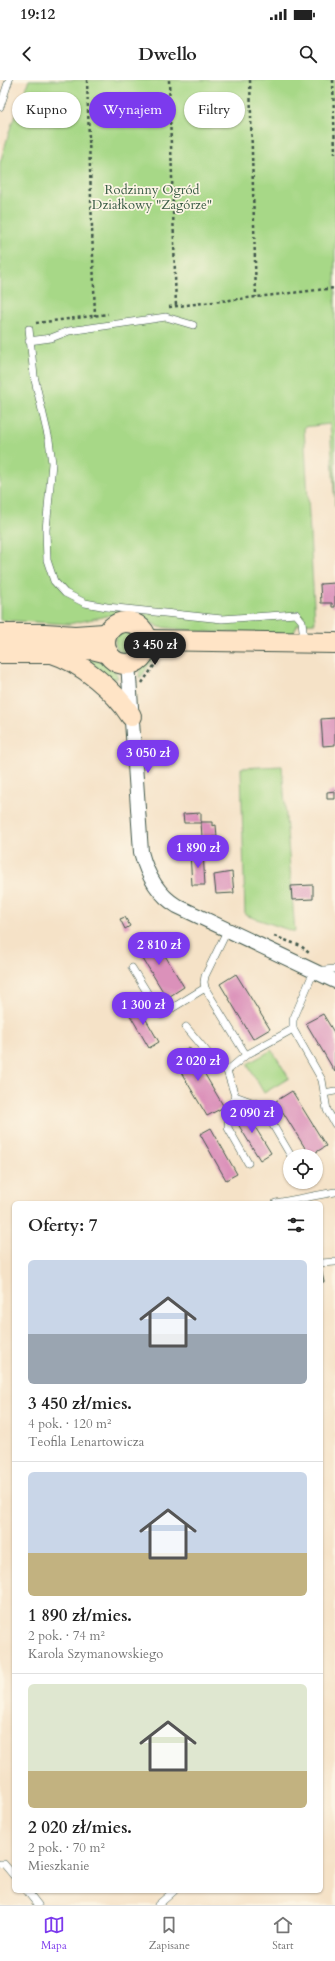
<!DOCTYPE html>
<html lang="pl">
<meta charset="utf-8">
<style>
body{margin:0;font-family:Cardo,serif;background:#f2f2f2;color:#222;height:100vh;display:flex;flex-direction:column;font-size:15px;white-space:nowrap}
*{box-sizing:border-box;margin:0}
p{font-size:13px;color:#767676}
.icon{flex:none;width:22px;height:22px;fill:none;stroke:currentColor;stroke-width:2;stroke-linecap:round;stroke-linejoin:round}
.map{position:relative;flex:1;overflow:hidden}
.drawer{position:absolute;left:12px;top:1121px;width:311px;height:692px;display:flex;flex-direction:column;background:#fff;border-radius:6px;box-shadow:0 1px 3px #0004}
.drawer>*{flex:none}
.top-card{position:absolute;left:12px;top:12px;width:311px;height:36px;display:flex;gap:8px}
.fabs{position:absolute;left:283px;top:1069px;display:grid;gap:8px}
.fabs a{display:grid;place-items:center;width:40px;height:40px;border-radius:50%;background:#fff;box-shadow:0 1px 3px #0004;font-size:20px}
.price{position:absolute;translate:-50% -34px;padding:0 9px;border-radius:14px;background:#7c3aed;color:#fff;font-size:13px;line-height:26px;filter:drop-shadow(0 1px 2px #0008)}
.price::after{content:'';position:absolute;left:50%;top:24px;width:12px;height:9px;margin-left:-6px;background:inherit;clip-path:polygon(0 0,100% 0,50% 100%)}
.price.selected{background:#222;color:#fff}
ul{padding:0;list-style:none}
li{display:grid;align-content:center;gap:8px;height:212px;padding:0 16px}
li+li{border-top:1px solid #e0e0e0}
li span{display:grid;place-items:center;height:124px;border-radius:6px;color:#555}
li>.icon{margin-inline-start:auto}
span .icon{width:72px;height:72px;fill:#fffc;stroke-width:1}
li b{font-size:17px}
h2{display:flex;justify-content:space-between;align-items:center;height:48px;padding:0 16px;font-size:17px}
.tag{padding:0 14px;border-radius:18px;background:#fff;box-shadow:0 1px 3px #0004;font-size:14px;line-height:36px}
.tag.selected{background:#7c3aed;color:#fff}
.status{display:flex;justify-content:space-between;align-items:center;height:28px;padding:0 20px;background:#fff;direction:ltr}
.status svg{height:11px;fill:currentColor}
header{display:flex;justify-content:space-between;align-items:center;height:52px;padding:0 16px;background:#fff;font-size:18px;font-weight:700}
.tabs{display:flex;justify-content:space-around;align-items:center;height:56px;border-top:1px solid #e0e0e0;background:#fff;font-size:11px;color:#767676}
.tabs a{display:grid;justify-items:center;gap:2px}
.tabs .selected{color:#7c3aed}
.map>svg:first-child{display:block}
</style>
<div class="status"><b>19:12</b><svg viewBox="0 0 49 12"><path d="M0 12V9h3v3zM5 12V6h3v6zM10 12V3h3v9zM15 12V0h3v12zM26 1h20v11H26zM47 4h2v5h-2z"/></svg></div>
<header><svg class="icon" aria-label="back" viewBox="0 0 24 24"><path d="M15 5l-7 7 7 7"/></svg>Dwello<svg class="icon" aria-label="search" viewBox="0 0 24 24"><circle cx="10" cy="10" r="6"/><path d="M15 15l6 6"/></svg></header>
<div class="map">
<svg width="335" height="1825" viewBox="0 0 335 1825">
<rect width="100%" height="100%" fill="#fcf5e5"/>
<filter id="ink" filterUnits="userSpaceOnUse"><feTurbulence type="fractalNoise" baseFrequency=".025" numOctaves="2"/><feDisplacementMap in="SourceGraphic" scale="8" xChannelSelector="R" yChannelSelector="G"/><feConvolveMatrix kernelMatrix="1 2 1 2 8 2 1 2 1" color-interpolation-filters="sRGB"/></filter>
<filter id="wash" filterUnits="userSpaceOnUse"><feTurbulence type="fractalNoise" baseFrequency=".012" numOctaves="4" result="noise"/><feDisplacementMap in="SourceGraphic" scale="16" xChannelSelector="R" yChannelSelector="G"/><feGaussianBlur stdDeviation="0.9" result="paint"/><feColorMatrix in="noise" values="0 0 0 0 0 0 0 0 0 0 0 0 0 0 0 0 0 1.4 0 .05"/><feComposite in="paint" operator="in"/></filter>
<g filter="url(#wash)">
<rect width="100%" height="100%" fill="#f5e2c7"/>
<g fill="#a7d887" stroke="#638a5e">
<polygon points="29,0 335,0 335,426 330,344 304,347 315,543 298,544 293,554 205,552 159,547 138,535 130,534 121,533 69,544 0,540 0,83 11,46"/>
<circle cx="126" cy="562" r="11"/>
<path d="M157 572 142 596 139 598C139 586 146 576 157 572Z"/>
<path d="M75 574C92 578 113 579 118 598L104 600Z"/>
<polygon points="282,686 295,852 245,835 241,688"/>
<polygon points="272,970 289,998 264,1013 247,984"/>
</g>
<g id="blocks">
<g fill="#db91ba">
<polygon points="335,503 335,527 332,527 332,523 321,523 320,504"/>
<polygon points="335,638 335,665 323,666 321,639"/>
<polygon points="335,711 335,719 327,719 327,712"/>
<polygon points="201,733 201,743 184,743 183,734"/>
<polygon points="201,742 212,742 212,746 216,745 217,757 213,757 213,763 207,763 207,772 203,772"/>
<polygon points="203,772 205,805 192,805 190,773"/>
<polygon points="232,792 234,813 216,814 214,795"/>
<polygon points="313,805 313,819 292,820 291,806"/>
<polygon points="125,837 130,846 125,849 120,839"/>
<polygon points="152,854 184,907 167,918 135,866"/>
<polygon points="236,894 270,949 253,959 220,904"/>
<polygon points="137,924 159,962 149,968 127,930"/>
<polygon points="323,934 335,954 335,992 306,943"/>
<polygon points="189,967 224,1027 207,1036 172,977"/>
<polygon points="292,1011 326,1066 310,1076 276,1021"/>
<polygon points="244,1029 271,1073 260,1080 233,1036"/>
<polygon points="211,1048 237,1094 226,1100 200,1054"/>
<polygon points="321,1189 324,1202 321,1202"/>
</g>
</g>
</g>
<g filter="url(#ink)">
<use href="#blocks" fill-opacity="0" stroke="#3f564a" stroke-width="1"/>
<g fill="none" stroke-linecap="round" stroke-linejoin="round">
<g stroke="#3f564a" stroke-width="8">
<g id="lane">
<polyline points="0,27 9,0"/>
<polyline points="29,249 34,296 49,360 52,383 46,450 47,480 54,501 65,513 85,523 107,527 222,539 296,534 302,541 304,561"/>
<polyline points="29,261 51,258 69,251 166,237 193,245"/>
<polyline points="132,888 161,935 205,908 246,975"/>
<polyline points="205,908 204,902 205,896 227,851"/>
<polyline points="186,947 213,979 227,991"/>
<polyline points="293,949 322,1000 327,1030 335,1044"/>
<polyline points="324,1013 335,1011"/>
<polyline points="235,1016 229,1034 228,1048 248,1083"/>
<polyline points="291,1076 263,1028 257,1024 235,1016 227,991 246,975 293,949 293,940 314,891 335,889"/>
<polyline points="276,1123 335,1112"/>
<polyline points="321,1183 335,1182"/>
<polyline points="0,1784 4,1784 14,1796"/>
<polyline points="27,1811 38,1825"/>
<polyline points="158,1825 174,1811"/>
</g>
</g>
<g stroke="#3f564a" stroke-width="16">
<path id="street" d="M128 583 141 772C147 795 157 814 177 826L335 901"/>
</g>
<g stroke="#3f564a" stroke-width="22">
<g id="secondary">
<circle cx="126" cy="563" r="21"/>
<polyline points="0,554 45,554 75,556 104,554"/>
<polyline points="147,560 335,563"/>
<polyline points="0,573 53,573 92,569 108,573"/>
<path d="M52 573C81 582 115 611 131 636"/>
</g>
</g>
<g stroke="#3f564a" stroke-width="2.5" stroke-dasharray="3 3" stroke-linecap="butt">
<polyline points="87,0 95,236"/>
<polyline points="169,0 176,227"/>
<polyline points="250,0 256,217"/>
<polyline points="333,0 335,74"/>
<polyline points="169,227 335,208"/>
<polyline points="36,243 108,234"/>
<polyline points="142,603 161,576"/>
<polyline points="274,856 301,866 309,873"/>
</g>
<use href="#lane" stroke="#fff" stroke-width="7"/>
<use href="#street" stroke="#fff" stroke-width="14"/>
<use href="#secondary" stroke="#ffe4c6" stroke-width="20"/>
</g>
</g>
<g text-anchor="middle" stroke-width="3.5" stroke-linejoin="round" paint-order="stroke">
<g font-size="13" fill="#3a5c45" stroke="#fcf5e5">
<text x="152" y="114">Rodzinny Ogród<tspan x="152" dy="15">Działkowy "Zagórze"</tspan></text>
</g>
</g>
</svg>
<div class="fabs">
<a><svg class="icon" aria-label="locate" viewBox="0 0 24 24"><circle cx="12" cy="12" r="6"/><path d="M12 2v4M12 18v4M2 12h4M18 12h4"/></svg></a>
</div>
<b class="price selected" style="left:155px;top:586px">3 450 zł</b>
<b class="price" style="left:148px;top:694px">3 050 zł</b>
<b class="price" style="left:198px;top:789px">1 890 zł</b>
<b class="price" style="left:159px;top:886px">2 810 zł</b>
<b class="price" style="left:143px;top:946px">1 300 zł</b>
<b class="price" style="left:198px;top:1002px">2 020 zł</b>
<b class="price" style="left:252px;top:1054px">2 090 zł</b>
<div class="top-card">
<a class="tag">Kupno</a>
<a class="tag selected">Wynajem</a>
<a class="tag">Filtry</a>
</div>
<section class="drawer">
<h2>Oferty: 7<svg class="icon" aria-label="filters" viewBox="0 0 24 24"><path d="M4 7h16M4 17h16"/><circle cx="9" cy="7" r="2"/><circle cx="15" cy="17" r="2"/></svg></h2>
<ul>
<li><span style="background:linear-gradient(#c9d6e8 60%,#9aa5b1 0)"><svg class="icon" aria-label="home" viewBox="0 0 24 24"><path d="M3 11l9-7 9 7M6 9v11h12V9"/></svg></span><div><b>3 450 zł/mies.</b><p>4 pok. · 120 m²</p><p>Teofila Lenartowicza</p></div></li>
<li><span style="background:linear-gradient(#c9d6e8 65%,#c2b280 0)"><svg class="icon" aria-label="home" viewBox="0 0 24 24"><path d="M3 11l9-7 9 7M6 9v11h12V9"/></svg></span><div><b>1 890 zł/mies.</b><p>2 pok. · 74 m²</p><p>Karola Szymanowskiego</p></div></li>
<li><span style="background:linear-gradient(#dfe7d0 70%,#c2b280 0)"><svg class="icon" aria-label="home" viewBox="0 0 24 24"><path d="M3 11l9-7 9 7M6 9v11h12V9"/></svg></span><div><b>2 020 zł/mies.</b><p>2 pok. · 70 m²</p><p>Mieszkanie</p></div></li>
</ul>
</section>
</div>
<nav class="tabs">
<a class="selected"><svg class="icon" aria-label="map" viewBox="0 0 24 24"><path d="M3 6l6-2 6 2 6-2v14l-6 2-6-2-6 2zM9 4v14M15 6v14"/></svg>Mapa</a>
<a><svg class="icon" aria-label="saved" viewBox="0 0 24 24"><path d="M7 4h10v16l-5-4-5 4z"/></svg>Zapisane</a>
<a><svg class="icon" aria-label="home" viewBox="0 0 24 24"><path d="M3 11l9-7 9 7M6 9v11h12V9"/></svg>Start</a>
</nav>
